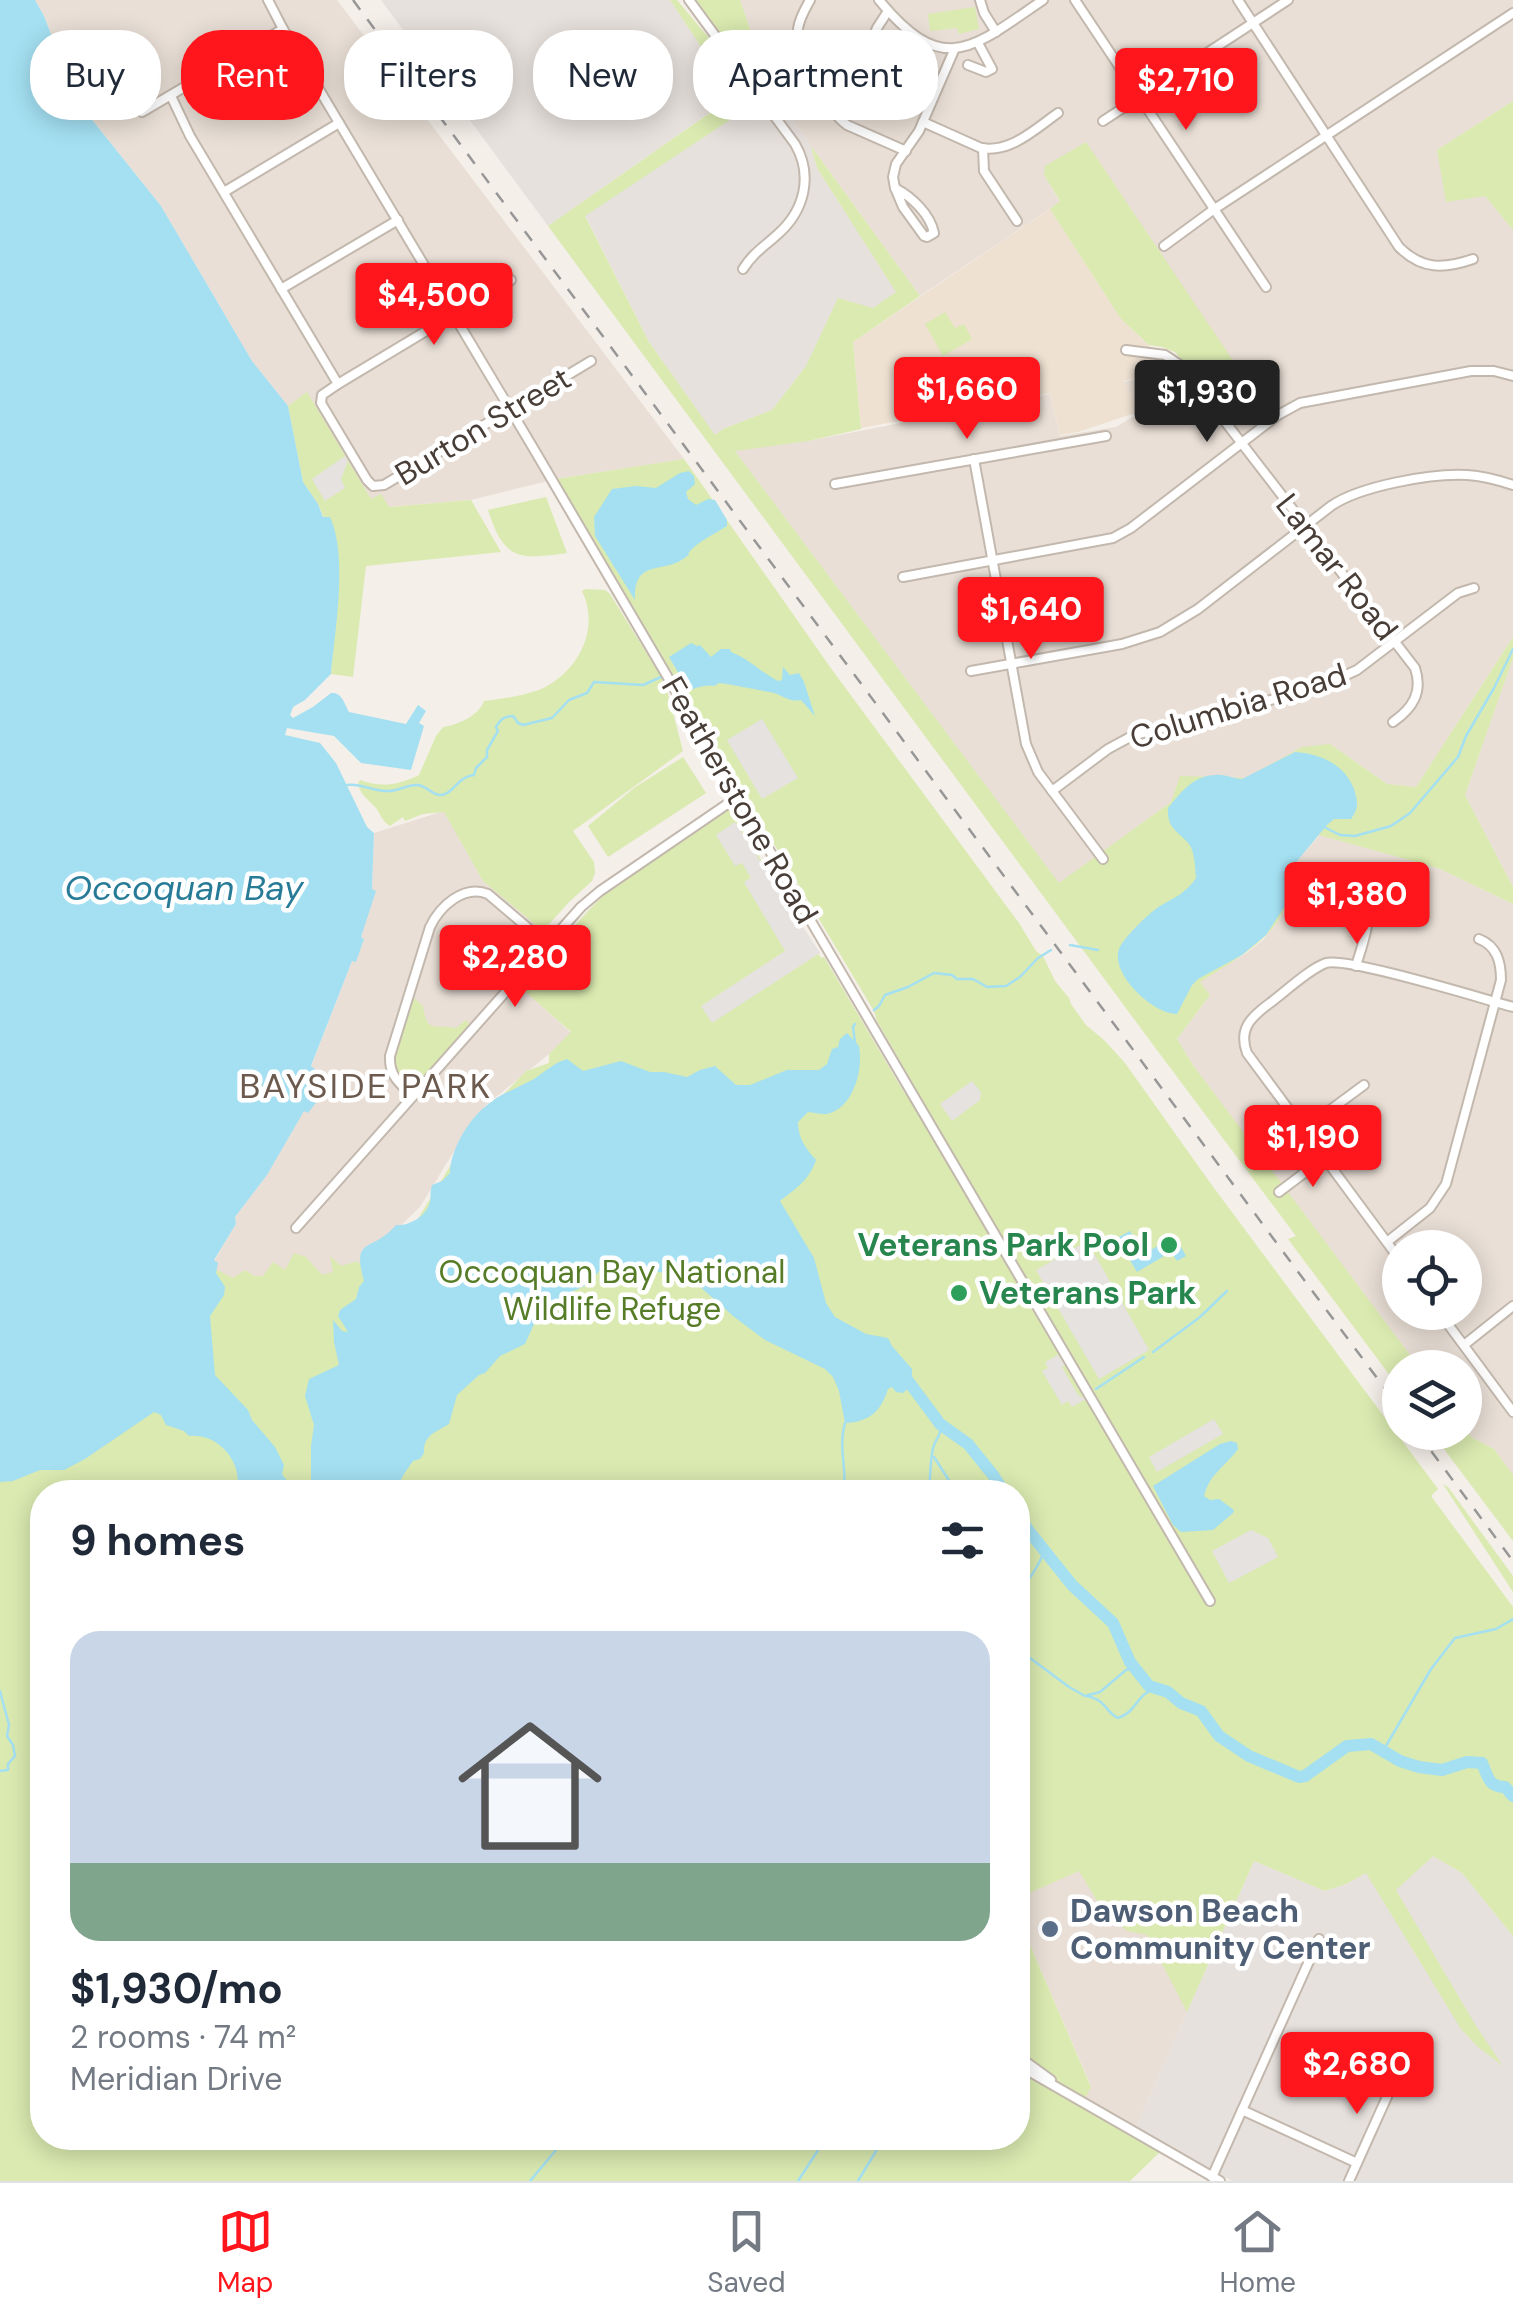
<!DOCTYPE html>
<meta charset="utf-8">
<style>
body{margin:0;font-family:"DM Sans",sans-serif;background:#f6f6f7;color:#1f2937;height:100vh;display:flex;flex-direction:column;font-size:38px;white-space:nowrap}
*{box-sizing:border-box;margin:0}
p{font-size:32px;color:#747a83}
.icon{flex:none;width:55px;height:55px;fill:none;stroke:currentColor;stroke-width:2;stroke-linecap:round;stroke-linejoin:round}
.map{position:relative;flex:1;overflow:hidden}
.sheet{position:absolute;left:30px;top:1480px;width:1000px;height:670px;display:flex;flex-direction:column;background:#fff;border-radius:40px;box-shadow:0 5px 25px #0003}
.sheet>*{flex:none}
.top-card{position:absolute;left:30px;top:30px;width:1000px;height:90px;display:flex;gap:20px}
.controls{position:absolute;left:1382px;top:1230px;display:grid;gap:20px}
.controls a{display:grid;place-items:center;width:100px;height:100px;border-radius:50%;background:#fff;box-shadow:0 5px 25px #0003;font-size:50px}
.price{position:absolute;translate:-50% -85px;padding:0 22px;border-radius:10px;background:#ff151c;color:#fff;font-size:32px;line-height:65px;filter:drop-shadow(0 2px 5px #0008)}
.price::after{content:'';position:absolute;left:50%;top:60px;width:30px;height:22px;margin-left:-15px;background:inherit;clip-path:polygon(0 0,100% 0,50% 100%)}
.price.selected{background:#222;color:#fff}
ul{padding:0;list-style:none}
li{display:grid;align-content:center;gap:20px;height:530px;padding:0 40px}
li span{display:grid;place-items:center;height:310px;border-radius:30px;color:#555}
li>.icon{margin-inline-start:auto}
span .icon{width:180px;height:180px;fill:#fffc;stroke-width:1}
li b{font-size:42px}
h2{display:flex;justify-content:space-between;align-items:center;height:120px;padding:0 40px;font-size:42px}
.chip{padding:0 35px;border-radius:40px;background:#fff;box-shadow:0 5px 25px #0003;font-size:35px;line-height:90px}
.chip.selected{background:#ff151c;color:#fff}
.menu{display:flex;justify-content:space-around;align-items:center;height:140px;border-top:2px solid #e0e1e3;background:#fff;font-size:28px;color:#747a83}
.menu a{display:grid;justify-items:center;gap:5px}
.menu .selected{color:#ff151c}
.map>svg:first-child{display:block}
</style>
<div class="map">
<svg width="1513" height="2181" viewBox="0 0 1513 2181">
<rect width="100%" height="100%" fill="#f4efe8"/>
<g fill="#e9dfd6" fill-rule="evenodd">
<polygon points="35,0 337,0 684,459 556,479 471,500 388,507 371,499 307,393 288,406 252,361 161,206 93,121 56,47 44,16"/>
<polygon points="740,0 1513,0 1513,101 1437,150 1485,196 1513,230 1513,637 1416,787 1387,784 1330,744 1246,778 1171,802 1059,884 734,450 808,441 1050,394 1060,436 1116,427 1144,410 1123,382 1173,372 1192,371 1233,362 1044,175 1060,202 920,296 772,92"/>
<polygon points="1513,658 1513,887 1465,795"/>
<polygon points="444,811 483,881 559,944 522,988 571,1033 549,1054 486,1105 473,1120 420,1207 361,1264 281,1305 216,1273 214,1261 236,1224 235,1217 267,1175 304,1110 311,1067 352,961 356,961 364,939 361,937 372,889 374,833"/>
<path d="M1320 835 1438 868 1513 904V1475L1494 1449 1471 1437 1465 1429V1368L1419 1367 1239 1128 1193 1065 1177 1039 1210 995 1199 982 1248 952 1264 939 1277 920 1290 868ZM1400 1248H1465V1312H1400Z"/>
<polygon points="1093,1861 1136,1903 1187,2012 1136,2127 1085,2097 1091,2086 1018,1917 1018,1898"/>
</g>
<g fill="#e7e1dd">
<polygon points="381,0 670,0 735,95 548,226"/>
<polygon points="772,92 811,146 817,168 897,292 873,308 838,299 806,366 772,410 723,429 715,436 649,342 585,215"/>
<polygon points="1433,1856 1462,1873 1513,1936 1513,2181 1232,2181 1136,2127 1254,1861 1325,1891 1346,1884 1366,1873"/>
</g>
<polygon fill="#eee1d2" points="1050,209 1121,319 1175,370 1123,381 1144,410 1078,432 1060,435 1050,393 861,428 853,342"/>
<g fill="#daeab0">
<path d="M670 0H677L719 50 731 47 695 0H740L772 92 585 216 649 342 715 435 723 429 772 410 806 366 838 298 873 308 896 292 817 168 811 146 920 296 853 342 861 429 808 441 735 451 1059 883 1171 802 1180 776 1246 778 1302 747 1330 744 1387 784 1416 787 1513 637V658L1465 795 1513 887V904L1438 868 1319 835 1290 868C1290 876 1290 885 1289 892 1283 936 1233 961 1200 982L1210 995 1177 1039 1193 1065 1419 1367 1400 1368V1389L1288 1239 1296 1236 1148 1038 548 226 734 96Z"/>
<polygon points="975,7 979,29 959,34 957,28 930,31 928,14"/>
<polygon points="1513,101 1513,230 1485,196 1446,202 1437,150"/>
<polygon points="1086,142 1234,362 1192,371 1175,352 1162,347 1149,345 1121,319 1050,209 1060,201 1044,175 1045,166"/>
<polygon points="945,312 955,328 964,324 972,339 943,356 925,324"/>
<polygon points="307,392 371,499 381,494 389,507 471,500 501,552 366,566 353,677 331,674 338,584 324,518 318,504 303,482 288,406"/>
<path d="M684 459 830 667 1019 923 1036 951 1043 956 1055 981 1069 998 1071 1004 1086 1025 1104 1040 1125 1063 1211 1184 1438 1489 1431 1496 1513 1607V1936L1462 1873 1433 1856 1396 1890 1476 2026 1503 2066 1477 2046 1461 2029 1366 1873 1346 1884 1325 1891 1254 1861 1187 2012 1147 1935 1127 1931 1123 1927 1127 1920 1121 1909 1105 1914 1079 1871 1018 1898V1492H42V2138H1018V1917L1091 2087 1081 2106 1162 2150 1130 2181H0V1480L196 1343 213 1268 233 1278 245 1270 254 1276H263L273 1262 285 1270 294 1253 306 1257 322 1275 333 1272 330 1256 341 1266 358 1261 359 1264 416 1222 485 1109 506 1092 526 1071 549 1063V1054L571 1032 521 988C550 958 573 924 603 896 640 861 687 835 729 807L821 958 824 957 905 1094 916 1089 877 1021 874 1011 556 479Z"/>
<path d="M546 497 567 553C518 560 504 560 488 510Z"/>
<path d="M586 589 605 590 610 594 665 683 683 751 573 831 594 862 595 873 592 881 569 902 543 931 483 881 444 812 423 814 405 821 403 817 390 826C382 821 381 815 376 808 368 799 361 796 358 784L360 780C382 788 398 785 419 775L436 736 443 727C457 725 479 716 484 701 502 699 521 696 539 690 577 674 601 630 582 591Z"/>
<polygon points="683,757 706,793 608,857 588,826 634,788"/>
<path d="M413 997 423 1006C427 1034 434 1024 456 1028L466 1020 471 1026 413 1090C403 1088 397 1077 393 1068Z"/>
<polygon points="1465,1429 1471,1437 1494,1449 1513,1475 1513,1541 1432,1433 1465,1432"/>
<polygon points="1443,1484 1448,1487 1513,1576 1513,1592"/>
</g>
<g fill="#e6e2e0">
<polygon points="1030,369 1033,386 934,405 931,389"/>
<polygon points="345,456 348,461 341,479 345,488 325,501 312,479"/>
<polygon points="762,719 798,778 762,799 727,740"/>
<polygon points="735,822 820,953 712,1023 701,1006 785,951 744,882 751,878 742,863 735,866 716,835"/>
<polygon points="972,1081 981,1092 980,1100 952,1121 940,1104"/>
<polygon points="1087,1241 1149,1350 1099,1379 1036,1270"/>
<polygon points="1058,1355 1065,1365 1062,1367 1078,1395 1086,1399 1072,1407 1068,1401 1062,1405 1042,1371 1048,1368 1045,1362"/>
<polygon points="1214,1419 1223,1434 1157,1472 1149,1457"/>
<polygon points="1251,1530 1268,1538 1278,1557 1229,1583 1212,1551"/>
</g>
<g fill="#a4e0f2">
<path d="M0 0H35L44 16 56 47 93 121 161 206 252 361 288 406 303 482 318 504 323 517H330C348 556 335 630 331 674L305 700 293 707 290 715 293 718 313 707 331 693C342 692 344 703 349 712L406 724 418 705 426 711 419 723 424 726 411 770 361 763 334 736 287 728 285 735 320 743 336 763 367 827 374 833 372 889 376 891 361 937 364 939 356 962 352 961 311 1066 317 1071 307 1088 318 1100 308 1113 304 1111 267 1175 235 1217 236 1224 214 1260 218 1263 216 1273 225 1287 224 1295 210 1316 215 1375 248 1410 252 1420 275 1447 284 1465 282 1474C289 1484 292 1488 304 1488L311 1482V1446L314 1425 305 1396 309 1379 339 1365 334 1342 333 1320 342 1331 348 1332 338 1316 340 1310 356 1299 359 1287 364 1281C351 1235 373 1253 396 1225 409 1226 426 1217 430 1202 431 1196 430 1191 432 1185L442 1181 450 1173C450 1151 468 1120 486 1106 499 1094 518 1088 534 1079 546 1071 552 1064 567 1059L583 1071 621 1061 650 1072H664L687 1077 700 1070 715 1066 736 1085H750L787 1070H819L827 1064 832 1049 838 1047 840 1039 847 1033 859 1046C863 1068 855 1102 833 1112 825 1116 817 1113 808 1112L798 1122C798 1138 806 1149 816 1160 809 1181 795 1189 780 1201L814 1258 826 1303 835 1317 866 1334 888 1338 892 1346 912 1369V1385L903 1393 896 1392 892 1387 888 1389C881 1411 870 1422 845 1423L839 1391 833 1377 825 1369 765 1340 733 1316 689 1277 646 1270 639 1274 617 1266 602 1268 587 1285 562 1296 535 1322 525 1344 500 1356 485 1373 479 1375 457 1395 449 1424C436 1432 423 1435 424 1453L420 1459 413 1461C406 1471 399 1480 397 1492H224L226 1485 238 1482C238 1456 215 1433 189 1436L184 1431 166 1425 161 1415 154 1412 85 1459 64 1470H40L13 1481 0 1482Z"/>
<path d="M689 471 694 476 695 484 686 492 688 499 696 505 708 499 715 500 727 520V526C716 533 703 539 693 548 683 557 695 551 683 559 662 574 634 558 635 600L595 536 594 517 612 489 636 486 656 488 680 473Z"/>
<path d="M691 643 697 646 700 645 711 657 721 649H730L731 652C751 660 760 672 778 681L782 680 783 667 790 675 799 673 804 682 815 716 801 700C788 703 783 694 769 692 753 689 735 685 719 683L714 686C709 684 693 688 689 691L669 657Z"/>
<path d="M1295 752C1321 754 1344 764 1354 789 1358 802 1359 808 1351 819H1334L1327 825 1293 866 1287 882V903L1266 935 1242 955 1198 979 1192 985 1177 1014C1153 1015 1105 970 1121 945 1127 935 1150 912 1160 906 1174 898 1186 893 1196 878 1195 868 1195 852 1189 844 1177 830 1167 829 1168 808 1181 792 1194 775 1216 775 1225 774 1233 779 1242 779Z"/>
<polygon points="1130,1231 1144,1254 1175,1236 1186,1256 1177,1261 1171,1252 1137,1272 1117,1238"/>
<path d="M1231 1441 1237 1443 1238 1449C1225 1467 1210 1473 1204 1496L1210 1500 1219 1499 1234 1510 1233 1513 1213 1530 1181 1532 1173 1525 1153 1486 1220 1444Z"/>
</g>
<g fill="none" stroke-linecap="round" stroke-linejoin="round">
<g stroke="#a4e0f2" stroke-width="2.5">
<path d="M347 785C361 783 372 791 387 791 398 792 407 784 418 785 427 786 432 795 440 795 453 795 458 776 474 775L476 768 487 757V750L498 731 496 727C501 719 504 716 513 716L518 723 523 725 552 718 569 700 587 693 594 682 643 685 661 677"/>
<polyline points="1324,827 1340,835 1355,836 1391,826 1410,813 1458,757 1466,736 1494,688 1513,649"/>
<polyline points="1070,945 1098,950"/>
<polyline points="874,1010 879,1006 885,995 908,987 934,973 952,975 957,979 973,979 987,987 1006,986 1020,977 1038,958 1051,950"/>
<polyline points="855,1024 853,1027 855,1042"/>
<polyline points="1153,1352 1200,1317 1227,1291"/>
<polyline points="1096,1389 1144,1357"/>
<polyline points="934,1457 950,1482 959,1492"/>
<path d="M844 1492C847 1469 838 1446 845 1423"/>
<path d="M930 1492C929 1484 931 1457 933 1448 936 1437 942 1436 940 1424"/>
<polyline points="994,1492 1003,1490"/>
<path d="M1018 1593C1026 1585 1042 1561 1044 1550"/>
<polyline points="1018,1650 1023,1647 1028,1649 1026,1655 1069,1687 1085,1696 1100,1692 1126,1670 1131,1669 1136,1671"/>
<polyline points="0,1691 9,1725 7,1736 13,1745 15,1756 8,1764 8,1770 0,1771"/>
<path d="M1087 1696C1108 1701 1104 1711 1118 1718 1136 1713 1137 1693 1155 1689"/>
<polyline points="1383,1751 1431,1669 1455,1638 1496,1629 1513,1619"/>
<polyline points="530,2181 566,2138"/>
<polyline points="798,2181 826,2138"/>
<polyline points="858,2181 884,2138"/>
</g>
<g stroke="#a4e0f2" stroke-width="12">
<polyline points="903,1374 940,1424 968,1444 993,1475 1004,1492"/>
<path d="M1018 1513 1028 1530 1072 1585 1113 1623 1130 1662 1149 1686 1168 1692 1181 1703 1201 1711 1219 1736 1249 1756 1299 1777 1305 1776 1347 1746 1371 1744 1400 1761 1419 1767 1442 1770 1467 1762 1482 1763C1488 1776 1488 1787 1505 1787L1513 1796"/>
</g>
<g stroke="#c3b8ad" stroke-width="12">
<g id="minor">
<polyline points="268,0 283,29 535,451 1210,1601"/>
<path d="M689 0 795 144C813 175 805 210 778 234 765 246 753 253 743 269"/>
<path d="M810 0C805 9 799 19 798 29 795 57 826 109 847 125L906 151"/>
<path d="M879 0C944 79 972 48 1043 0"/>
<polyline points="980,0 984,13 996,32"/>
<polyline points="1075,0 1266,287"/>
<path d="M1238 0 1399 247C1422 270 1444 269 1473 259"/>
<polyline points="968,65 986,72 992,69 978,43"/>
<polyline points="858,74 877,28 888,11"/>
<polyline points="171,96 190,136 338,384 322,395 321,403 367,480 373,486 384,485 591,361"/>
<polyline points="142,112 283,29"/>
<polyline points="1103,121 1288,0"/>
<path d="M923 122 981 148C1011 153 1035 129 1058 113"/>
<polyline points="983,148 984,171 1017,221"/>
<polyline points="895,188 893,177 896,164 919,131 955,48"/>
<path d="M895 188C912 197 930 214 934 233L927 237 924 236 903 207Z"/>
<polyline points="224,192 339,123"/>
<polyline points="1164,246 1213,210 1513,13"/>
<polyline points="281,289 398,220"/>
<path d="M1126 350 1165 355 1183 367 1415 668C1423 692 1413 708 1393 722"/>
<polyline points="338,384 511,280"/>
<polyline points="974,459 1026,744 1038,772 1103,859"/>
<polyline points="835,484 1106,436"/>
<polyline points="903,577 1113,538 1131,528 1278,415 1300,403 1471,371 1494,371 1513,376"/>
<path d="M971 671 1122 644 1160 632 1198 609 1331 506C1360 486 1432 473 1467 475 1483 476 1498 480 1513 485"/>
<polyline points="1052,791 1108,749 1132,736 1320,687 1357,670 1458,593 1474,588"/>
<path d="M1356 966C1362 945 1373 920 1365 898"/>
<path d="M413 1096C399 1083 389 1076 390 1056L430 927C440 906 464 884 488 894L548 945"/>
<polyline points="1303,1130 1364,1085"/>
<polyline points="1279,1192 1324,1158"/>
<polyline points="296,1228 581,907 600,891 739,796"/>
<path d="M1387 1242 1430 1208 1446 1184 1501 980C1501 962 1497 946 1479 939"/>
<path d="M1400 1260 1247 1053C1238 1029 1251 1017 1270 1003 1285 992 1309 969 1326 963 1348 957 1483 999 1513 1007"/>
<polyline points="1439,1312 1513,1412"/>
<polyline points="1464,1345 1513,1306"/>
<polyline points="1018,2056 1051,2080"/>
<polyline points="1018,2065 1220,2181"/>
<polyline points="1242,2110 1357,2163"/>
<polyline points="1212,2177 1319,1939"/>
<polyline points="1349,2181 1400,2068"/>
</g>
</g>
<use href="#minor" stroke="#fff" stroke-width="8"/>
<g stroke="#979797" stroke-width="2.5" stroke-dasharray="12 12" stroke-linecap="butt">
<polyline points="353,0 1400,1409"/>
<polyline points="1417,1432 1513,1561"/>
</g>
</g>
<g fill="#2e9e5b" stroke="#fff" stroke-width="4">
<circle cx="1169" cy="1245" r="10"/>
<circle cx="959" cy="1293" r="10"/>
</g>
<circle fill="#5c6f8a" stroke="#fff" stroke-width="4" cx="1050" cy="1929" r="10"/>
<g text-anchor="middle" stroke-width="9" stroke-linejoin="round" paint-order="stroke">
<g font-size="32" fill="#483e37" stroke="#fff">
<text transform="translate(483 426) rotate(-31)" y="11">Burton Street</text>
<text transform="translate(1337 567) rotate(52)" y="11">Lamar Road</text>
<text transform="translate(1238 706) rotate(-17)" y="11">Columbia Road</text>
<text transform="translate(740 800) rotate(60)" y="11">Featherstone Road</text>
</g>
<g font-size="32" font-weight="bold" fill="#27864d" stroke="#fff" text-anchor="end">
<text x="1149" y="1256">Veterans Park Pool</text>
<text x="979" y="1304" text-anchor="start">Veterans Park</text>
</g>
<g font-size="32" fill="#577c28" stroke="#fff">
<text x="612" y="1283">Occoquan Bay National<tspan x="612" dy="37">Wildlife Refuge</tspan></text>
</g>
<g font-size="32" font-weight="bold" fill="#4e5e75" stroke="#fff" text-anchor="start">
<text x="1070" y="1922">Dawson Beach<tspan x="1070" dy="37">Community Center</tspan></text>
</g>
<g font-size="35" font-style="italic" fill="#277b97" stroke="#fff">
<text x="184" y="900">Occoquan Bay</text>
</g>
<g font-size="35" letter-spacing="2.5" fill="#6b5a4d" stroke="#fff">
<text x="366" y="1098">BAYSIDE PARK</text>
</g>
</g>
</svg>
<div class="controls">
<a><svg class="icon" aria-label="locate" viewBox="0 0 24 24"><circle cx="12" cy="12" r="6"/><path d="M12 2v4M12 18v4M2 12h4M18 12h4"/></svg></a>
<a><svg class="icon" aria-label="layers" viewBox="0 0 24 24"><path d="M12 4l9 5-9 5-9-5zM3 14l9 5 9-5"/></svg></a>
</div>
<b class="price" style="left:1186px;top:133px">$2,710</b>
<b class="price" style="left:434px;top:348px">$4,500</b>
<b class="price" style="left:967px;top:442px">$1,660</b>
<b class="price selected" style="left:1207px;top:445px">$1,930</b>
<b class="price" style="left:1031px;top:662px">$1,640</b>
<b class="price" style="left:1357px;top:947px">$1,380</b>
<b class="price" style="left:515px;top:1010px">$2,280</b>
<b class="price" style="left:1313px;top:1190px">$1,190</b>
<b class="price" style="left:1357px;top:2117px">$2,680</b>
<div class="top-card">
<a class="chip">Buy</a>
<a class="chip selected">Rent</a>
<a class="chip">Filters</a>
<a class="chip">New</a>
<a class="chip">Apartment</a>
</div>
<section class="sheet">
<h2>9 homes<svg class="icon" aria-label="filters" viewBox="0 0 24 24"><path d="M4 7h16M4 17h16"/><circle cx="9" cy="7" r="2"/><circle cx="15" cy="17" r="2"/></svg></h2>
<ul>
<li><span style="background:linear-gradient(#c9d6e8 75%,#7fa58c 0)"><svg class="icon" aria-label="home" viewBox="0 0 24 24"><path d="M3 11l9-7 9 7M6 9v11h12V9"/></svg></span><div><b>$1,930/mo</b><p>2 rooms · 74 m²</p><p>Meridian Drive</p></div></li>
</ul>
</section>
</div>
<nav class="menu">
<a class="selected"><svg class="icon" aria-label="map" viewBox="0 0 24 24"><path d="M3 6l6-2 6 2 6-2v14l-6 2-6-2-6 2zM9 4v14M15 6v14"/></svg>Map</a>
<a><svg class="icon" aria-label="saved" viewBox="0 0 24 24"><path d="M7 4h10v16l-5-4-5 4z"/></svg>Saved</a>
<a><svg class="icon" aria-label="home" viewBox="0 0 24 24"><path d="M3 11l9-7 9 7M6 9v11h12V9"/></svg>Home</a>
</nav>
